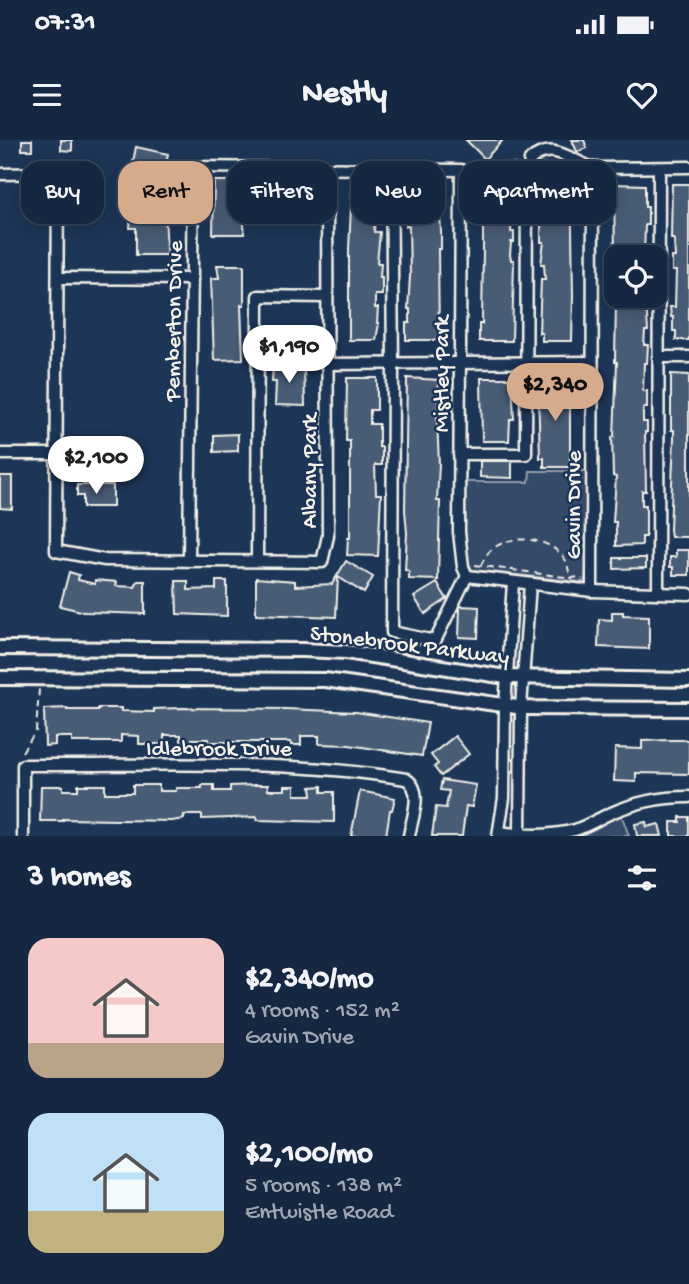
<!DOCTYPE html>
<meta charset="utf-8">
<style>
body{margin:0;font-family:"Gochi Hand",sans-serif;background:#23344c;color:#f1f3f6;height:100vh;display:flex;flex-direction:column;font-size:26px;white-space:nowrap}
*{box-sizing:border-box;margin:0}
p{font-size:23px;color:#9ea6b1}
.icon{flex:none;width:38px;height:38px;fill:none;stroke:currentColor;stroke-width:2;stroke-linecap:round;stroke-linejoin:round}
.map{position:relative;height:696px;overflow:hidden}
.side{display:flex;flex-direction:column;background:#162841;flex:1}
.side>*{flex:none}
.hud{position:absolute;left:21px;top:21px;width:648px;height:63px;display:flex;gap:14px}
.controls{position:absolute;left:604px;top:105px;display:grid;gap:14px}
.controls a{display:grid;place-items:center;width:63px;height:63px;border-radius:14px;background:#162841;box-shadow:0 4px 18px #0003,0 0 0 2px #35445a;font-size:35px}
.price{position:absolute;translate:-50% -60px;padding:0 16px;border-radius:24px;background:#fff;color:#222;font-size:23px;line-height:46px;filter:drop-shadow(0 2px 4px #0008)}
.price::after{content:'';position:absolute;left:50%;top:42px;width:21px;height:16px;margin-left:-10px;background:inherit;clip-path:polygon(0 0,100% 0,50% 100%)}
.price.on{background:#d6ab8b;color:#111}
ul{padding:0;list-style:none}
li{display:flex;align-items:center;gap:21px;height:175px;padding:0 28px}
li span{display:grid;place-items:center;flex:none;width:196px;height:140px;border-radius:21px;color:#555}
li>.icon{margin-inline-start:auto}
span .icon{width:84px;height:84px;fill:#fffc;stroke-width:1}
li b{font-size:30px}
h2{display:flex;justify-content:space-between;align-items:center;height:84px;padding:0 28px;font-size:30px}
.pill{padding:0 24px;border-radius:21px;background:#162841;box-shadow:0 4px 18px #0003,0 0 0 2px #35445a;font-size:24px;line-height:63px}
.pill.on{background:#d6ab8b;color:#111}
.status{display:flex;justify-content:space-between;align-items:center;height:49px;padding:0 35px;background:#162841;direction:ltr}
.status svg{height:19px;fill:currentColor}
header{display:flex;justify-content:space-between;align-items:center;height:91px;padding:0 28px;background:#162841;font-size:32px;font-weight:800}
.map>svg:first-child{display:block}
</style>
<div class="status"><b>07:31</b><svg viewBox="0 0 49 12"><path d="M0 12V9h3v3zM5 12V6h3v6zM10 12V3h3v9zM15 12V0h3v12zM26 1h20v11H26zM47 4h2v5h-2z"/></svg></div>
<header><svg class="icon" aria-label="menu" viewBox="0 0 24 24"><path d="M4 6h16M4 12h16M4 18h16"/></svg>Nestly<svg class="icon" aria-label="heart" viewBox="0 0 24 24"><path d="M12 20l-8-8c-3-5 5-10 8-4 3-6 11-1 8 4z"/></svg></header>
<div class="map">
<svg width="689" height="696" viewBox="0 0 689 696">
<rect width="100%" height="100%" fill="#1d3557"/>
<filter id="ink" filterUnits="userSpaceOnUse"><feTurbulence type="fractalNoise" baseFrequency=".0143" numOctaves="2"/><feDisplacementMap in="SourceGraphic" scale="14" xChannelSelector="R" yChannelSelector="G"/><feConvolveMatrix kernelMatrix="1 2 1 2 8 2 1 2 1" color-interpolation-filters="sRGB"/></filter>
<g filter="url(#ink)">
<g fill="#354a67" stroke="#949ea8" stroke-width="2">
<polygon points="530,331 586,331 586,430 585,440 582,442 472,430 466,417 463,342 529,342"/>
<polygon points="621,674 629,696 571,696 578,694"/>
</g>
<g fill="#485b74" stroke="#f4f1e8" stroke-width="2">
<rect x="22" y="0" width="10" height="10"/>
<polygon points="61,0 72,0 72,11 61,10"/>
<polygon points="466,0 503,0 485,19"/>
<polygon points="572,0 584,0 587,8 577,12"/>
<polygon points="136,7 168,14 164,34 132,27"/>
<polygon points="485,23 515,24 515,65 512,65 511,92 514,92 514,102 511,102 510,115 511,120 514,120 512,201 479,201 479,184 482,184 483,110 483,87 481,87"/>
<polygon points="539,24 565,24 571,26 573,155 572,201 542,201 542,193 539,193 541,139 545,139 544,124 541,124 544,102 541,102 541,79 538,79"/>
<polygon points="133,39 169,39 169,49 164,49 167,115 136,115 136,88 130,88"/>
<polygon points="214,41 245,41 244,94 213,94"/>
<polygon points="614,44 645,45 645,67 648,67 648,85 645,85 644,117 615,117"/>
<polygon points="672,44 689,44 689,200 676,200 676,191 673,191 673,177 671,177 670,167 675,167 676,131 672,131 672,117 675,117 674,99 671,99"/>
<polygon points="438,45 441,91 441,109 438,109 439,200 406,200 406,183 410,183 410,169 408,169 410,136 409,86 406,86 406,46"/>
<polygon points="352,46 383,46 383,63 379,63 379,77 375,77 374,92 380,92 377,123 381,123 380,137 382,137 382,155 375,155 375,168 378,168 377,183 379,183 376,200 349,200 349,109"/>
<polygon points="273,47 309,47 309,57 304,57 304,68 273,68"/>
<polygon points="217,125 244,125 244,165 241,165 243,219 214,220 211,138 219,138"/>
<polygon points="616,159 646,160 648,191 645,191 644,205 648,205 647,223 644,223 643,251 647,251 647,268 643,268 643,282 647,282 647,292 645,292 646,351 642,351 642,365 646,365 646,397 642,397 642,405 616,406 616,382 613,382 616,337 613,336 612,297 614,297 617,222 615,222"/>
<polygon points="273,225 304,226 305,266 275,265 276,242 272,242"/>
<polygon points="671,234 689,235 689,397 671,397 670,389 674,298 674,290 671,290"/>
<polygon points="347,238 377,238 377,270 370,270 370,284 379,284 379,307 382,307 382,325 375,325 376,354 381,354 378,416 347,415 348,398 350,398 350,301 346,301"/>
<polygon points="407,238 439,240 437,279 439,324 437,361 440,361 438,440 409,439 409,431 405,430 407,393 405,370"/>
<polygon points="481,238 512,238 514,279 510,279 509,301 482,301"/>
<polygon points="541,240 570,240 570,327 544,327 544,318 540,318 538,249 541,249"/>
<polygon points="238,294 238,311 214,312 214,295"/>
<polygon points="480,321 512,321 512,338 480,337"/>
<polygon points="0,336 12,336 12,369 0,368"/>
<polygon points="77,345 113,345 113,367 83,367 83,356 77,356"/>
<polygon points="676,410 689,410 689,435 673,435 673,427 670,427 670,417 676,417"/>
<polygon points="614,418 646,418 646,428 614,429"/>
<polygon points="346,421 373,437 364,453 338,437 336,477 256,474 256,438 295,441 295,446 332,444"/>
<polygon points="69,432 79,435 78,440 95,444 95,440 117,442 116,446 135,447 138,441 145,441 145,474 85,472 60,466"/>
<polygon points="176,441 188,441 188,450 216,449 216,441 227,441 227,476 177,474"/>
<polygon points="437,443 447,459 425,474 414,457"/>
<polygon points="460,466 479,467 478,498 459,497"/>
<polygon points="612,472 623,472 623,475 649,476 649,509 598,507 599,479 612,480"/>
<polygon points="67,568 67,570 98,570 98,568 121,568 121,571 154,572 154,569 182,568 286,569 356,572 428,583 422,616 349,605 319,604 319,596 301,596 301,605 291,605 291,602 209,602 209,599 192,599 192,605 181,605 181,595 164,595 164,604 139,604 139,596 121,595 121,602 72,602 72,597 55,597 55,605 45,606 44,569"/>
<polygon points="455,596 469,614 441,636 434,627 438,624 431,615"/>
<polygon points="669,600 689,600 689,634 636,633 636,642 614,641 615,608 642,609 642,601"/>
<polygon points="442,640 476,645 472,667 466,666 462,696 432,696 436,667 446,668 449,651 440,650"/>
<polygon points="78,645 105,645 105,653 133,653 133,645 159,645 159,651 176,651 176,648 202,648 202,645 214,645 214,651 230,651 230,646 257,645 268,645 268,650 285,650 285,646 295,646 295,655 312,655 311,647 322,646 322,652 334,652 334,682 257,680 257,677 202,679 202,675 184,675 184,679 172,681 63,679 63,681 40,681 41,646 63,646 63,650 78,650"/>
<polygon points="360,651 395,658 392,670 390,670 386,696 351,696"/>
<polygon points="680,677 689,677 689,696 671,696 671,682 680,682"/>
<polygon points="646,682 647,687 659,684 662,696 637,696 635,684"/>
</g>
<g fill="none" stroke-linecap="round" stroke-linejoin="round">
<g stroke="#f4f1e8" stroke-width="15">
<g id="minor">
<polyline points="391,29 393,223 392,492 435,501 467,436"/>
<polyline points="0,34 58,33 56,411 105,420 322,422 328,396 327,28"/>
<polyline points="58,138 192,139"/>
<polyline points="658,217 689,217"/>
<polyline points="326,224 592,222"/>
<polyline points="0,314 57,314"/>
<path d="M459 314H526L527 46 530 20C554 0 570 21 593 28L689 27"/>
<polyline points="189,421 193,27 461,30 459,392 463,427 467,436"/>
<polyline points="257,421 258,156 326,157"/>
<polyline points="467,436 592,451 689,454"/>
<polyline points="592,451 593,28"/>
<polyline points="658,453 659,28"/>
<path d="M499 692C523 696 551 696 575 690 587 686 598 679 609 674 635 662 661 657 689 657"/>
<path d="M23 696V625C150 626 280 618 406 639 424 650 412 678 409 696"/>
<polyline points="498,696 504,658 505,566 513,442"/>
<polyline points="520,696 521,567 530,444"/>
</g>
</g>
<g stroke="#f4f1e8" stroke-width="18">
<g id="major">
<polyline points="0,508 304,510 346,512 506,537 689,540"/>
<polyline points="0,538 325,540 524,568 689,569"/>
</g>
</g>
<g stroke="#f4f1e8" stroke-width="2" stroke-dasharray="7 5" stroke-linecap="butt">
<polyline points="475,425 572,438 579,437 582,439"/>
<path d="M481 425C483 421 486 415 490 411 510 392 552 397 566 421 568 426 569 433 571 438"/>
<polyline points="22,612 36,591 39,549"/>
</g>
<use href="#minor" stroke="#1d3557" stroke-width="10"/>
<use href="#major" stroke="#1d3557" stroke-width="12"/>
</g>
</g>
<g text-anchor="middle" stroke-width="5" stroke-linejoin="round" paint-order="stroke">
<g font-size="23" fill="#f4f1e8" stroke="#1d3557">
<text transform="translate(172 181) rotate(-89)" y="8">Pemberton Drive</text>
<text transform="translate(440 234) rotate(-90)" y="8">Mistley Park</text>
<text transform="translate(308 331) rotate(-90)" y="8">Albany Park</text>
<text transform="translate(572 365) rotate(-90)" y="8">Gavin Drive</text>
<text transform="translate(410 503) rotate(7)" y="8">Stonebrook Parkway</text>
<text x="219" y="615">Idlebrook Drive</text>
</g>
</g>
</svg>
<div class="controls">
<a><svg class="icon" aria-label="locate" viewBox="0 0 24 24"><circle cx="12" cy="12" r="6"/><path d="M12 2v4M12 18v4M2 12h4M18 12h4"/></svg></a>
</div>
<b class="price" style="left:289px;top:245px">$1,190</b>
<b class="price on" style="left:555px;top:283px">$2,340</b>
<b class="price" style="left:96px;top:356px">$2,100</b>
<div class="hud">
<a class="pill">Buy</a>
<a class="pill on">Rent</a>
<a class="pill">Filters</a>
<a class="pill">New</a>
<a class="pill">Apartment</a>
</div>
</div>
<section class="side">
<h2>3 homes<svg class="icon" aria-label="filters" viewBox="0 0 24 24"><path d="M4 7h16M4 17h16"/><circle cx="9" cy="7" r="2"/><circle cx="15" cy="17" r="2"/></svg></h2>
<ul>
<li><span style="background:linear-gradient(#f6c9c9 75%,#b9a48a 0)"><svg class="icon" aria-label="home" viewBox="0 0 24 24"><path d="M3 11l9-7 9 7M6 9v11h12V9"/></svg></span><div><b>$2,340/mo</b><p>4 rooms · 152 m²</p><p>Gavin Drive</p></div></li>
<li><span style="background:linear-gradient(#bfe0f5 70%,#c2b280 0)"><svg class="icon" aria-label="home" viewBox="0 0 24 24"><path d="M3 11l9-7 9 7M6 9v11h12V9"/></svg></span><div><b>$2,100/mo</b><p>5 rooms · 138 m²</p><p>Entwistle Road</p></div></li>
</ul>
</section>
